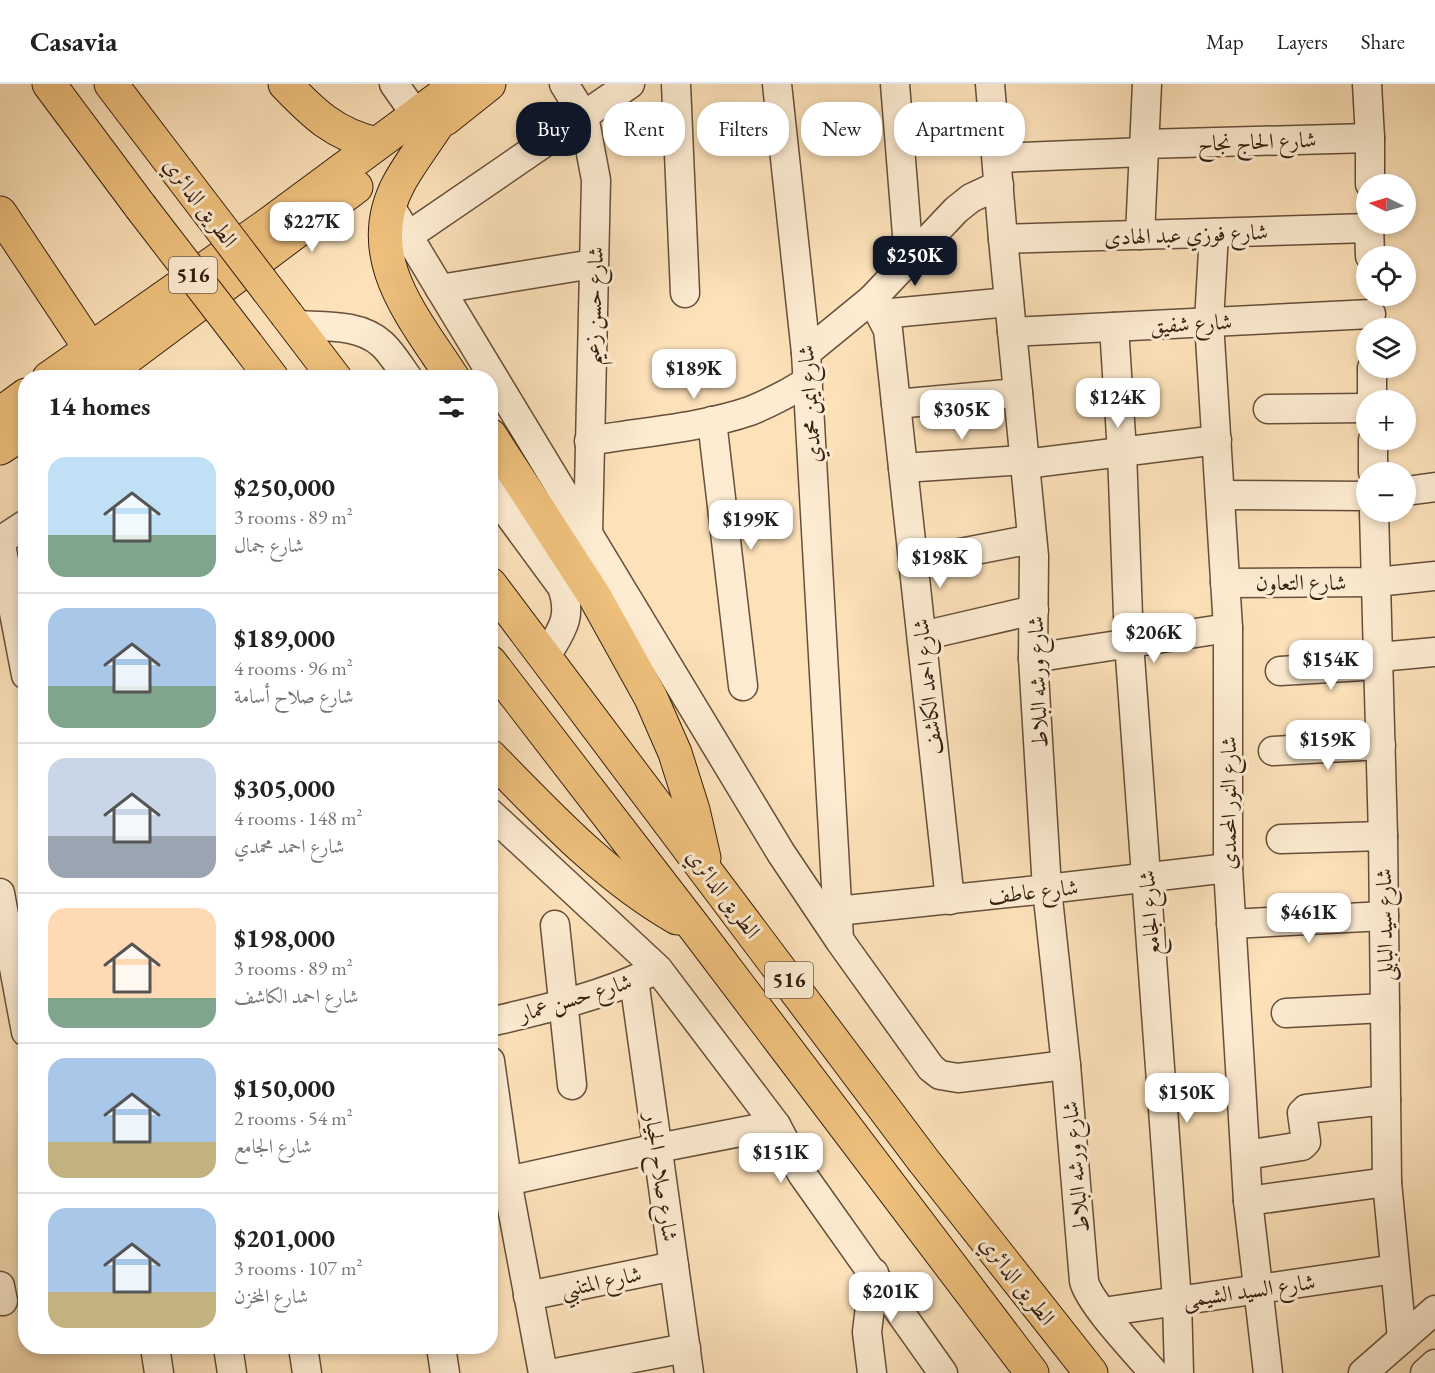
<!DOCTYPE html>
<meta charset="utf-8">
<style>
body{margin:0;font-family:"EB Garamond",Amiri,serif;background:#f2f2f2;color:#222;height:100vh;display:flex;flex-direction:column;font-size:22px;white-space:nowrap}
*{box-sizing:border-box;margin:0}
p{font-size:20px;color:#767676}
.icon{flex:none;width:33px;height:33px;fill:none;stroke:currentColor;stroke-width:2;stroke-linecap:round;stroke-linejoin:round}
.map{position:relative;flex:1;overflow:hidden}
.details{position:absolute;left:18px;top:286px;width:480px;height:984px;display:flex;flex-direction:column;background:#fff;border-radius:24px;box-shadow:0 3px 9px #0003}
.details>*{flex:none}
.banner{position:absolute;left:516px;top:18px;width:570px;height:54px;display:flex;gap:12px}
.needle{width:39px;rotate:275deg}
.buttons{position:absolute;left:1356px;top:90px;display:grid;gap:12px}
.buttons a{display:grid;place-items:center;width:60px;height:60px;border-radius:50%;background:#fff;box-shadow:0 3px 9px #0003;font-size:30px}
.price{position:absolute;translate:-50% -51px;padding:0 14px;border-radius:12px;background:#fff;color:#222;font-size:20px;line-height:39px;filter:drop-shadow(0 2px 3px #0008)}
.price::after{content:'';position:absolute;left:50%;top:36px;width:18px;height:14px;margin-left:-9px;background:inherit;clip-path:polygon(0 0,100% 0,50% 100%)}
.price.selected{background:#111827;color:#fff}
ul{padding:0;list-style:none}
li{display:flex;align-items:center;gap:18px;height:150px;padding:0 30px}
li+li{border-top:2px solid #e0e0e0}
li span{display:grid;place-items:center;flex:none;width:168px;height:120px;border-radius:18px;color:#555}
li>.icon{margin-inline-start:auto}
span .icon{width:72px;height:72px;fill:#fffc;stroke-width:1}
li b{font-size:26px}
h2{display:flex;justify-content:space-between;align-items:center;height:72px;padding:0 30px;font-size:26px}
.tag{padding:0 21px;border-radius:24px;background:#fff;box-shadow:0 3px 9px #0003;font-size:21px;line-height:54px}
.tag.selected{background:#111827;color:#fff}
header{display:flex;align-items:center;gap:36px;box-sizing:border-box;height:84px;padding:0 30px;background:#fff;border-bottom:2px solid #e0e0e0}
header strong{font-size:28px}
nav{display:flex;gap:33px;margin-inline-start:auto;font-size:21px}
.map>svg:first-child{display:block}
</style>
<header>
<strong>Casavia</strong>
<nav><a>Map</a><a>Layers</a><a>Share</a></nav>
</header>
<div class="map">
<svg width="1435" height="1289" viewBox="0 0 1435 1289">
<rect width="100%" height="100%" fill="#fce1b9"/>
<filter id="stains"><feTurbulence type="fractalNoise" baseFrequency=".00333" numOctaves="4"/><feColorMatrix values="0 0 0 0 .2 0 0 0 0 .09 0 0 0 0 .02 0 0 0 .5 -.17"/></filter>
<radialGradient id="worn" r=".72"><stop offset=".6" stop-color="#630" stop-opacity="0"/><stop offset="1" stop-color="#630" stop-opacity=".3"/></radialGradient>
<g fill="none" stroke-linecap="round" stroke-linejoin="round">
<g stroke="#674f3a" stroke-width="31">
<g id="minor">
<polyline points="394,0 416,31"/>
<polyline points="564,0 584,32 596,96 588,450"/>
<polyline points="676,0 685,209"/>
<polyline points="777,0 806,269 839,855"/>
<polyline points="895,0 909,176"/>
<path d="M990 0 1003 155 1034 472 1033 574 1047 805 1066 981 1084 1197C1089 1219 1137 1269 1154 1289"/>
<polyline points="1367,0 1370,54 1370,100"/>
<polyline points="1144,60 1370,54"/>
<polyline points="997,74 1144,68"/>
<polyline points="390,122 781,769 840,857 931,984 940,991 958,994 1066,981"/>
<polyline points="1369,140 1370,172"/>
<polyline points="1214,149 1209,238 1228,544 1228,784 1248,1117 1268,1289"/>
<polyline points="1140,151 1147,0"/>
<polyline points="408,152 630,0"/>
<polyline points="1003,155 1369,144"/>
<polyline points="440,205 593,180"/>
<polyline points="872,215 888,246 950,816"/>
<polyline points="881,230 1009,218"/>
<path d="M295 241C323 243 359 239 382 260 392 269 400 283 408 294"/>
<polyline points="1114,243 1122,368 1129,559 1177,1217 1179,1289"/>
<polyline points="1012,248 1371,230"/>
<polyline points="806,269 872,215 956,126 971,114 999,101"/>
<polyline points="1372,284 1372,316"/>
<polyline points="896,320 1018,309"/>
<polyline points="1268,325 1366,324"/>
<polyline points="712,337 743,602"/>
<polyline points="1373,356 1373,388"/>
<path d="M589 357C641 348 700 344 750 327 770 319 789 309 808 297"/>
<polyline points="1025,380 1217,356"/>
<polyline points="903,384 1024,376"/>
<path d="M490 405 562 503C573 534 561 547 546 572"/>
<polyline points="1406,407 1435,403"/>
<polyline points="1220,411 1366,412"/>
<polyline points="1374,428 1383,752 1387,1098 1402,1255"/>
<polyline points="0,456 26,591"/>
<polyline points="0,457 26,440"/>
<polyline points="914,478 1032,455"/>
<polyline points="1225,499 1376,498 1435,492"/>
<polyline points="922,552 1034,526"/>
<polyline points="1379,573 1435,568"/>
<polyline points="1033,574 1228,544"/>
<polyline points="1280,587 1379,581"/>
<polyline points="1273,667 1381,661"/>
<polyline points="490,729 658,885 776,1041 802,1090 943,1289"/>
<polyline points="1281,755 1383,752"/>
<polyline points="0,809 26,948"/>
<polyline points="837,827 1047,805 1228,784"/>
<polyline points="1231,840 1384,832"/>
<polyline points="555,841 572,1001"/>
<polyline points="634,896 689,1289"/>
<polyline points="1286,929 1385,924"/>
<path d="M490 938C545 925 600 913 651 888"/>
<polyline points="490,977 507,1097 543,1289"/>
<polyline points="1246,1071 1302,1062 1306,1058 1302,1029 1306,1025 1386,1016"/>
<polyline points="507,1097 658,1064 776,1041"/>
<polyline points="1248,1117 1387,1098"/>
<polyline points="0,1202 3,1217"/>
<polyline points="528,1212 674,1182"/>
<polyline points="1103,1228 1395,1185"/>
<polyline points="155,1263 159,1289"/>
<polyline points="228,1263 232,1289"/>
<polyline points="303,1263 307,1289"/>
<polyline points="441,1263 445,1289"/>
<polyline points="555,1289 686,1264"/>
<polyline points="872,1289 867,1248 874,1189"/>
<polyline points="1363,1289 1435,1226"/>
<polyline points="1425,1289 1435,1280"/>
</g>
</g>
<g stroke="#351e0f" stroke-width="35">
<g id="major">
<polyline points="445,35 489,0"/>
<polyline points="49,294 266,142 458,0"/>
<polyline points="100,294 356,103"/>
<polyline points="0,330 26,311"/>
<polyline points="0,364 26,347"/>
</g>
</g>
<g stroke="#351e0f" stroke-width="35">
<g id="highway">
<polyline points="49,0 140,122"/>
<polyline points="111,0 178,88"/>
<path d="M285 0C314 30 334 50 376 60"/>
<path d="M437 41C424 61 410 79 399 99 359 173 415 235 453 294"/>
<polyline points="0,129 90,264"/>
<polyline points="287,231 335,294"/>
<polyline points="247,261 272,294"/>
<polyline points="490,351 595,513 651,614 675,669 693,726 704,774"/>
<polyline points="490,500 923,1076 1091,1289"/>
<polyline points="490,578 695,844 1032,1289"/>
<path d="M490 672C548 731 605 793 677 834"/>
</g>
</g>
<use href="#minor" stroke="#fdecd2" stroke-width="28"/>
<use href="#major" stroke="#eec07c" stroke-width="33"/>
<use href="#highway" stroke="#eec07c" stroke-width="33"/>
<g stroke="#351e0f" stroke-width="35" stroke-linecap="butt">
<g id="highway-bridge">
<polyline points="178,88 287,231"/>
<polyline points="140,122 247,261"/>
</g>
</g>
<use href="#highway-bridge" stroke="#eec07c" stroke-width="33"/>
</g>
<g text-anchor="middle" stroke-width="6" stroke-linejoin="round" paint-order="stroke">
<g fill="#fdecd2" stroke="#715c4a" stroke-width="1.5">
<rect x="169" y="173" width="48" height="36" rx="4.5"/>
<rect x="765" y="878" width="48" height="36" rx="4.5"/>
</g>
<g font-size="21" font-weight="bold" fill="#351e0f">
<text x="193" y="198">516</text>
<text x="789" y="903">516</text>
</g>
<g font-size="22" fill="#351e0f" stroke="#fdecd2">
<text transform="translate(1257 57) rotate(-2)" y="8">شارع الحاج نجاح</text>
<text transform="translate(201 118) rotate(53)" y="8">الطريق الدائري</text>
<text transform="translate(1186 150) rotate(-2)" y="8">شارع فوزي عبد الهادى</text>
<text transform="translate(593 222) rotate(-88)" y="8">شارع حسن زعيم</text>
<text transform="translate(1191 239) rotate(-3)" y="8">شارع شفيق</text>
<text transform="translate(809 320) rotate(-94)" y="8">شارع ايمن محمدي</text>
<text x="1301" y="506">شارع التعاون</text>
<text transform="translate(1037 598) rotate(-92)" y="8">شارع ورشه البلاط</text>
<text transform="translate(927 603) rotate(-96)" y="8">شارع احمد الكاشف</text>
<text transform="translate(1228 719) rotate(-90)" y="8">شارع النور المحمدى</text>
<text transform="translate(1033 807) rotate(-6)" y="8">شارع عاطف</text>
<text transform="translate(724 809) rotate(53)" y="8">الطريق الدائري</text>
<text transform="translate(1149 829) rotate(-94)" y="8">شارع الجامع</text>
<text transform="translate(1384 841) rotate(-91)" y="8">شارع سيد البابلى</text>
<text transform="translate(575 913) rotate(-17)" y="8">شارع حسن عمار</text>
<text transform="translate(1075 1083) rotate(-95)" y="8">شارع ورشه البلاط</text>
<text transform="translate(662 1093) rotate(82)" y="8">شارع صلاح الجيار</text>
<text transform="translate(1018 1196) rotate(52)" y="8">الطريق الدائري</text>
<text transform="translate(601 1197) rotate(-12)" y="8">شارع المتنبي</text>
<text transform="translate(1249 1206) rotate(-8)" y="8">شارع السيد الشيمى</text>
</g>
</g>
<rect width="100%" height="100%" filter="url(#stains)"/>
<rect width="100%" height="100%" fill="url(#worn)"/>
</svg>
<div class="buttons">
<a><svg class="needle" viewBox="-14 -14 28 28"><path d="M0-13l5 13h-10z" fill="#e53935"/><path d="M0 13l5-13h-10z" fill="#767676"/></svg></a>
<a><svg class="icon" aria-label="locate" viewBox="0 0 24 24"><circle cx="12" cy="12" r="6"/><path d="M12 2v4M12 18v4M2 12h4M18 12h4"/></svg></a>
<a><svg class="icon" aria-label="layers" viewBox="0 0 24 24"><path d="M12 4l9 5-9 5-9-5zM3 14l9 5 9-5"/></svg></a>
<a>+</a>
<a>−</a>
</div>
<b class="price" style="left:312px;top:169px">$227K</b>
<b class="price selected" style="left:915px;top:203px">$250K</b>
<b class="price" style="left:694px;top:316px">$189K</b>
<b class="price" style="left:1118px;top:345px">$124K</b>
<b class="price" style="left:962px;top:357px">$305K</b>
<b class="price" style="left:751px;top:467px">$199K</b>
<b class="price" style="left:940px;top:505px">$198K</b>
<b class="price" style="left:1154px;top:580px">$206K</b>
<b class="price" style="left:1331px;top:607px">$154K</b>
<b class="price" style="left:1328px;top:687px">$159K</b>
<b class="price" style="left:1309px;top:860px">$461K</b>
<b class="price" style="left:1187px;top:1040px">$150K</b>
<b class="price" style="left:781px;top:1100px">$151K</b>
<b class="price" style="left:891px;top:1239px">$201K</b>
<div class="banner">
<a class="tag selected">Buy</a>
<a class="tag">Rent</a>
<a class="tag">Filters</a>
<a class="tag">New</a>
<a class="tag">Apartment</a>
</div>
<section class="details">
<h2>14 homes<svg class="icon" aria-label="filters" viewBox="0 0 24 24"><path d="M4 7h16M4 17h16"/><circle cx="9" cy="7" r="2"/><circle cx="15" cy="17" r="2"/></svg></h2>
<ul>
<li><span style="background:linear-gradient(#bfe0f5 65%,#7fa58c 0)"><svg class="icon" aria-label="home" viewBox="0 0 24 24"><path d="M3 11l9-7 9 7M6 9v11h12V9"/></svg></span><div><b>$250,000</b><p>3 rooms · 89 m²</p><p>شارع جمال</p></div></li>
<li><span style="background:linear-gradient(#a9c7e8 65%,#7fa58c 0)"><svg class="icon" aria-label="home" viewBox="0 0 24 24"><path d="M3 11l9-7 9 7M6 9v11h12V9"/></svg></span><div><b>$189,000</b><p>4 rooms · 96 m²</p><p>شارع صلاح أسامة</p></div></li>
<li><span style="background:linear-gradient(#c9d6e8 65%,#9aa5b1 0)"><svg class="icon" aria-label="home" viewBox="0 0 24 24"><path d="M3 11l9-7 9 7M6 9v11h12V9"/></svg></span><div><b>$305,000</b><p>4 rooms · 148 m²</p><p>شارع احمد محمدي</p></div></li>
<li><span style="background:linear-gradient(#ffd9b3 75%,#7fa58c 0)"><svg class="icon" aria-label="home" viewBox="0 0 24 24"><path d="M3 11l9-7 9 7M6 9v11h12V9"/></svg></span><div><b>$198,000</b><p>3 rooms · 89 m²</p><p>شارع احمد الكاشف</p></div></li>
<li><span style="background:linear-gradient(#a9c7e8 70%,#c2b280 0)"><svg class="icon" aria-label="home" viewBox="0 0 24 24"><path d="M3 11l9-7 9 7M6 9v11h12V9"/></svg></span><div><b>$150,000</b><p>2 rooms · 54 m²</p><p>شارع الجامع</p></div></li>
<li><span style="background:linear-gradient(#a9c7e8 70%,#c2b280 0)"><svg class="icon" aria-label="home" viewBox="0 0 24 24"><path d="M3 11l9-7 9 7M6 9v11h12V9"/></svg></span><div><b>$201,000</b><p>3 rooms · 107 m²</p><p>شارع المخزن</p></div></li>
</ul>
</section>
</div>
